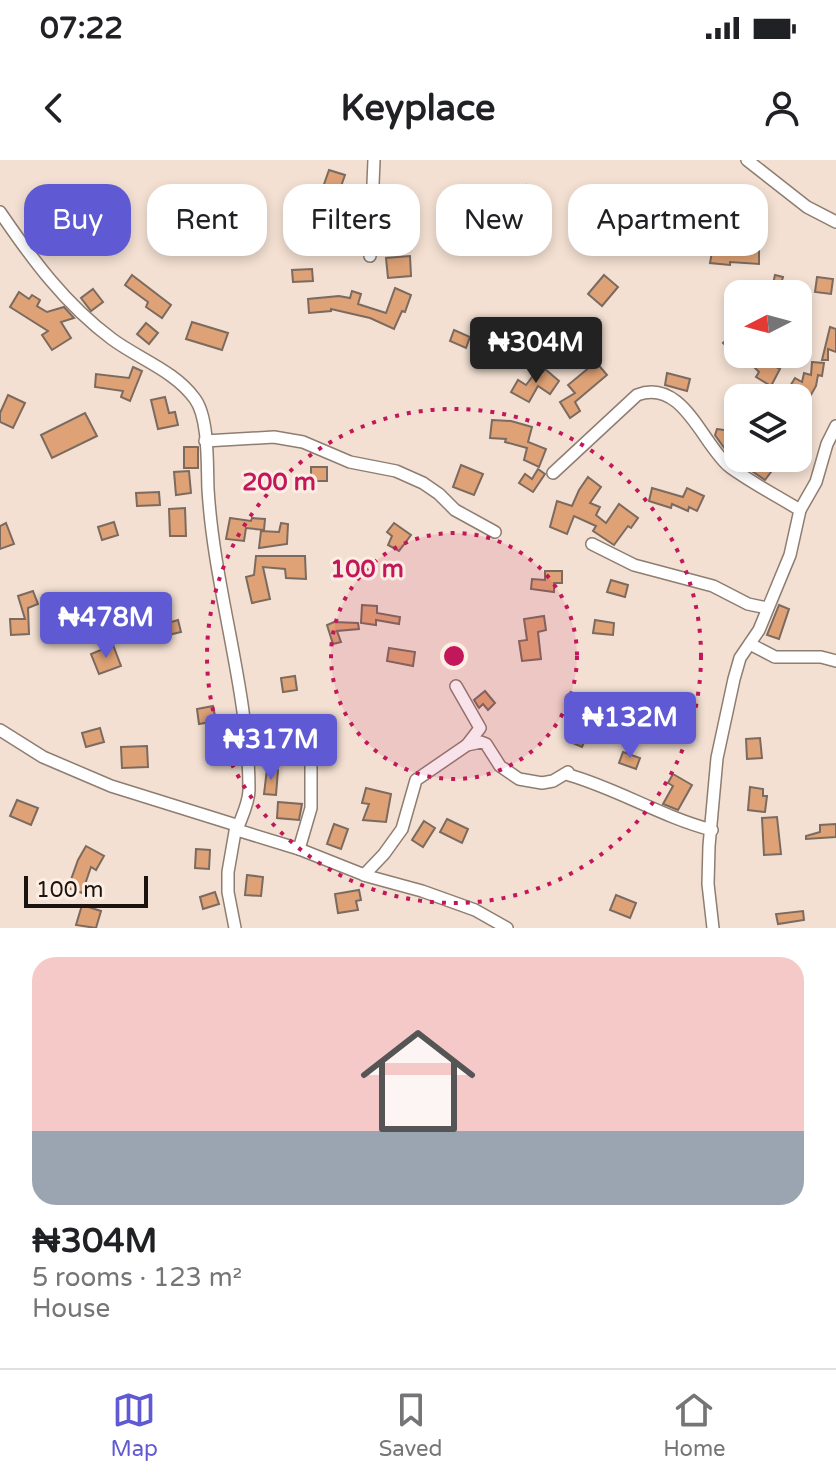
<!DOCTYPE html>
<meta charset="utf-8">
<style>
body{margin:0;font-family:"Varela Round",sans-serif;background:#f6f6f6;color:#202124;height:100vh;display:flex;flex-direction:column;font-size:30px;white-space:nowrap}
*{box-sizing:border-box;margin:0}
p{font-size:26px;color:#757577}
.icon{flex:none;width:44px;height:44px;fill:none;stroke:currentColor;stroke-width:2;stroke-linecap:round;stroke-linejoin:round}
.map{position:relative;height:768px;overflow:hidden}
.drawer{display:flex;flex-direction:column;background:#fff;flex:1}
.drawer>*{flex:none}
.guide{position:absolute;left:24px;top:24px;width:788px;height:72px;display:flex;gap:16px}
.needle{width:52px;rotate:264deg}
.tools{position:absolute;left:724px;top:120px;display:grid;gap:16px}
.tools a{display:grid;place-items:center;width:88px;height:88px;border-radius:16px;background:#fff;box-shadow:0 4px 12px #0003;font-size:40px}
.scale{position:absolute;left:24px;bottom:20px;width:124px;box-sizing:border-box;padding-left:8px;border:4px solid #1a130f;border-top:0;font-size:22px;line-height:28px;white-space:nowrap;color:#1a130f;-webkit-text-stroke:6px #fdeee3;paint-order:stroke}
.price{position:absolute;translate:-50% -68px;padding:0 18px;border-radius:8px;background:#5f5ad3;color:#fff;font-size:26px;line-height:52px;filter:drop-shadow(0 2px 4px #0008)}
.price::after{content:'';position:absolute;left:50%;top:48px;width:24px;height:18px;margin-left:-12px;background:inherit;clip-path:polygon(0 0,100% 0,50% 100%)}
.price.active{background:#222;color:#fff}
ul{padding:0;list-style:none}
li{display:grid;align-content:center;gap:16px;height:424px;padding:0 32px}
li+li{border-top:2px solid #e0e0e0}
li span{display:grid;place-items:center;height:248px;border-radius:24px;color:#555}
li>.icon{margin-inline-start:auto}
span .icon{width:144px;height:144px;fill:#fffc;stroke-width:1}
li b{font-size:34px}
.pill{padding:0 28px;border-radius:24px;background:#fff;box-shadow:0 4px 12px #0003;font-size:28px;line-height:72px}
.pill.active{background:#5f5ad3;color:#fff}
.status{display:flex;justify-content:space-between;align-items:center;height:56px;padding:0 40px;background:#fff;direction:ltr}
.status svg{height:22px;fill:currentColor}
header{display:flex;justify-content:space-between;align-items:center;height:104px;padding:0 32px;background:#fff;font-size:36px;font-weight:700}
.dock{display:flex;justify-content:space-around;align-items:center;height:112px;border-top:2px solid #e0e0e0;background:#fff;font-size:22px;color:#757577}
.dock a{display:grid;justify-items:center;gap:4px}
.dock .active{color:#5f5ad3}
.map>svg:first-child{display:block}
</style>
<div class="status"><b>07:22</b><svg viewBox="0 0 49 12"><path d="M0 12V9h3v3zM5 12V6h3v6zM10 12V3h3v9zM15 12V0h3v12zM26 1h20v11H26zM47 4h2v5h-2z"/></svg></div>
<header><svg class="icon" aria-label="back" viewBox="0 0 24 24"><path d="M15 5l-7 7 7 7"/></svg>Keyplace<svg class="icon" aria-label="person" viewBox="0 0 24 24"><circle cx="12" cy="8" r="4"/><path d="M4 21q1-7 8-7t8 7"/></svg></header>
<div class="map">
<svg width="836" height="768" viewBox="0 0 836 768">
<rect width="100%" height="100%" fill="#f3e0d2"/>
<g fill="#dfa276" stroke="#7b6a5f" stroke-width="2">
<polygon points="329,10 345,15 338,35 322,30"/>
<polygon points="526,25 538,40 527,49 515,34"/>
<polygon points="735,43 757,48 753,65 723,59 722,64 707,61 709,49 733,53"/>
<polygon points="510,50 523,55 514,77 501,71"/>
<polygon points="97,62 121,70 115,87 91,79"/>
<polygon points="162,68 184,77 180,86 159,77"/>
<polygon points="56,72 72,78 67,92 51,85"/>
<polygon points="713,86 726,87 725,92 742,94 742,87 759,88 759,104 730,102 730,105 710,103"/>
<polygon points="410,96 411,116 388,118 386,98"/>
<polygon points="312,109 313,121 293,122 292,110"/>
<polygon points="132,115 171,145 162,158 146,147 148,142 125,125"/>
<polygon points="604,115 618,127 602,146 588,134"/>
<polygon points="775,115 783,117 778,134 762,130 766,121 773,124"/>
<polygon points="817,117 833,119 831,134 815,132"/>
<polygon points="395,128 411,135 405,152 402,151 394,169 370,158 331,149 331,151 309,153 308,139 339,136 350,138 352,131 361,134 358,144 386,153"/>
<polygon points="93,129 103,142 91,151 81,138"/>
<polygon points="19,132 29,139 32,135 40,140 37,146 47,152 64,147 74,158 61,162 71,178 52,190 42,175 48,171 10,147"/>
<polygon points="192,162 228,173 222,190 186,179"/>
<polygon points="146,163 158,173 149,184 137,174"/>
<polygon points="830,167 836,169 836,192 828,189 828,200 822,200"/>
<polygon points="738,168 738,197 723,183"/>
<polygon points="454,170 470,177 466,188 450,181"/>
<polygon points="741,194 761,194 765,198 763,200 780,209 771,226 756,217 759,212"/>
<polygon points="596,202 607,215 575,242 580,251 570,258 560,242 575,233 568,225"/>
<polygon points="812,202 824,203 822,216 818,215 816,226 807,242 787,231 795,218 802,222 804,213 811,215"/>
<polygon points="133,207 142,211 130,241 121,237 123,231 95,227 96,214 129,218"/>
<polygon points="538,209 543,212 545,209 559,221 550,234 538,226 529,242 511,232 518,220 526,225"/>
<polygon points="667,213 690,219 687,231 665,225"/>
<polygon points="8,235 25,243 13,268 0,262 0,253"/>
<polygon points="165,237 169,253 175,252 178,265 158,269 151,240"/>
<polygon points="85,253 97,276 52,298 41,275"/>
<polygon points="492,260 511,261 532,267 528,282 546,289 539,307 524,300 527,288 505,282 506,279 490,278"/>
<polygon points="717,269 738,272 738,295 727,292 715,275"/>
<rect x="184" y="287" width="14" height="21"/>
<polygon points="748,298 753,298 771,312 765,320 743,305"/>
<polygon points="461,305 483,314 474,335 453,327"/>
<rect x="311" y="307" width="16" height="14"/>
<polygon points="538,309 545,314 533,332 519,323 525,314 532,319"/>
<polygon points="189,311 191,333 176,335 174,312"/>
<polygon points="588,317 601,327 590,343 600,347 596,355 606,363 619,344 638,358 631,368 628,366 614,385 593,371 596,366 574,356 567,374 550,367 557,341 572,346 579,330"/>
<polygon points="652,328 683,337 687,328 704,336 697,351 689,347 688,351 672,344 671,348 649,341"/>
<polygon points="159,332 160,345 137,346 136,333"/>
<polygon points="185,348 186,376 170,376 169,349"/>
<polygon points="230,358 251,361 252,358 265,359 264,370 246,368 244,381 226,379"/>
<polygon points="114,362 118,375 102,380 98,367"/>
<polygon points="6,363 14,384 0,389 0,366"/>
<polygon points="281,363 288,364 287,384 259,388 261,371 279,372"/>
<polygon points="394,363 411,375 399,391 388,385 392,376 387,372"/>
<polygon points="256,396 305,396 306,419 286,418 285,409 263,407 270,439 252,443 246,417 254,415"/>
<polygon points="545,411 562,411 562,423 554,423 554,432 531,429 532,419 545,420"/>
<polygon points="611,420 628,425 625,437 607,432"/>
<polygon points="33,431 38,444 28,448 29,474 11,475 10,459 25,459 18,436"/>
<polygon points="362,445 377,446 377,453 400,457 399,464 376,460 376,465 361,463"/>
<polygon points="779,445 789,449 779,479 767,475"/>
<polygon points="86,448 92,470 72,476 65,454"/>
<polygon points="544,456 546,470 538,472 541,499 522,501 519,481 527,480 524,459"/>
<polygon points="178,460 181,472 164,476 161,465"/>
<polygon points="595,460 614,463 613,475 593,473"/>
<polygon points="334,462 358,463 359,469 337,471 341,482 333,484 327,465"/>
<polygon points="113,485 121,506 99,514 91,494"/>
<polygon points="389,488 415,492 413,506 387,501"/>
<polygon points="295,516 297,530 283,532 281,518"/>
<polygon points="485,531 495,543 488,550 483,544 479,548 474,540"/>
<polygon points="213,546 216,561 199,564 197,549"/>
<polygon points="629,558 639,564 631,580 621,574"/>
<polygon points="574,565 589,571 582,587 568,581"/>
<polygon points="100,568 104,582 86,587 82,573"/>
<polygon points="760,578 762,598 747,599 746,579"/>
<polygon points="147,586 148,607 122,608 121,587"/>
<polygon points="623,592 640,598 636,609 619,603"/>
<polygon points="267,609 278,610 276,635 264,634"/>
<polygon points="673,614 692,625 678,650 663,644 673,626 668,623"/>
<polygon points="750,627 763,629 763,636 767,636 765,652 748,650"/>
<polygon points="366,628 391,634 386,662 363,660 369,644 362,643"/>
<polygon points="17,640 38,648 31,665 10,656"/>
<polygon points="278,642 302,644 299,660 277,658"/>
<polygon points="777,657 781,694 764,695 762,658"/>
<polygon points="447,659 468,669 462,683 440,672"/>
<polygon points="424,661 435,668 423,687 412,680"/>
<polygon points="334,664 348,669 341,689 327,684"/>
<polygon points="836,664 836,677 806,679 806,676 820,672 820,665"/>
<polygon points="86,686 104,696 96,710 91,707 82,733 68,728 78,700"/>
<polygon points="196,689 210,690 209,709 195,708"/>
<polygon points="247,715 263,717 261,736 245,735"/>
<polygon points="359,730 361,740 356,741 358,750 338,753 335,734"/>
<polygon points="215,732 219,744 203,749 200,737"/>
<polygon points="616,735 636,743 630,758 610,750"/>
<polygon points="82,745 101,751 96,768 76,765"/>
<polygon points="803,751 804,760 778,764 776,754"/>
</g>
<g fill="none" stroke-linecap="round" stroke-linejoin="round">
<g stroke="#8e7d71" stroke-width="14">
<g id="minor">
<polyline points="747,0 807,47 836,62"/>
<path d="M0 52C32 99 65 144 112 179 139 199 175 211 195 239 209 258 207 305 208 329 214 430 249 529 249 630 249 643 241 658 237 670"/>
<polyline points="370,96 374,0"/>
<polyline points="205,281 274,277 303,282 350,302 396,311 423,323 439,334 455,350 495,372"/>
<path d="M553 313 637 235C683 217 703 286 730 307 752 323 777 336 800 350"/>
<polyline points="592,384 634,405 713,426 748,444 767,448"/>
<polyline points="750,484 775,497 821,497 836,501"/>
<polyline points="456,526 480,568 467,585"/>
<polyline points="0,570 43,597 111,626 236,665 237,670 299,689 367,716 422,731 475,750 507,768"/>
<polyline points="299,689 311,648 311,607"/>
<path d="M364 715 384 694 402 669 416 620 467 585 481 582 486 584 500 606 519 619 542 623 553 621 568 612 569 615C618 629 662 657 712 670"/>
<polyline points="235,768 228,732 228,712 236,666"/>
<polyline points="713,768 708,724 709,686 717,598 734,519 740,498 759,470 790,395 800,350 816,322 827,284 836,266"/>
</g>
</g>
<use href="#minor" stroke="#fff" stroke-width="11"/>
</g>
<circle cx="454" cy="496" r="123" fill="#c2185b" fill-opacity=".12"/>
<g fill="none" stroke="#c2185b" stroke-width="4" stroke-dasharray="4 8">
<circle cx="454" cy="496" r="123"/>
<circle cx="454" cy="496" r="247"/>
</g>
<circle cx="454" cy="496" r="12" fill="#c2185b" stroke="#fdeee3" stroke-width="4"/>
<g font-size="24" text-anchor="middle" font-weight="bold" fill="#c2185b" stroke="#fdeee3" stroke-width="6" stroke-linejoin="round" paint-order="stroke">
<text x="279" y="330">200 m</text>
<text x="367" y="417">100 m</text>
</g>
</svg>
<div class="tools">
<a><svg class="needle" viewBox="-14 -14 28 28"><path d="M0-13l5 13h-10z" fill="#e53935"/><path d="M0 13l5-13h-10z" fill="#757577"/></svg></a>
<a><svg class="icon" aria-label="layers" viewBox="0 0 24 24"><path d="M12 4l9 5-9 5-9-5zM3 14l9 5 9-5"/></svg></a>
</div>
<div class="scale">100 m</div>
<b class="price active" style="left:536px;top:225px">₦304M</b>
<b class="price" style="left:106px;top:500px">₦478M</b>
<b class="price" style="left:630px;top:600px">₦132M</b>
<b class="price" style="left:271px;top:622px">₦317M</b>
<div class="guide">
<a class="pill active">Buy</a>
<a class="pill">Rent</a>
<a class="pill">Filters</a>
<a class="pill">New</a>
<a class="pill">Apartment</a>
</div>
</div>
<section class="drawer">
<ul>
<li><span style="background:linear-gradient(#f6c9c9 70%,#9aa5b1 0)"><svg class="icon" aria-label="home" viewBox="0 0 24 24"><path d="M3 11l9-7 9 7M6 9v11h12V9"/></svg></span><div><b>₦304M</b><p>5 rooms · 123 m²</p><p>House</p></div></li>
</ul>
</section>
<nav class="dock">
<a class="active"><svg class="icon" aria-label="map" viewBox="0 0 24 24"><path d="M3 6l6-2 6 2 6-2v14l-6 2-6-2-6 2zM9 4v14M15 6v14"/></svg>Map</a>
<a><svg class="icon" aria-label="saved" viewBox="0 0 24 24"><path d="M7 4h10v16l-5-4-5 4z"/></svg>Saved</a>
<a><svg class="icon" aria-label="home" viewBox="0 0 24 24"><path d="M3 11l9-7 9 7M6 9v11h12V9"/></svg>Home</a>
</nav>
